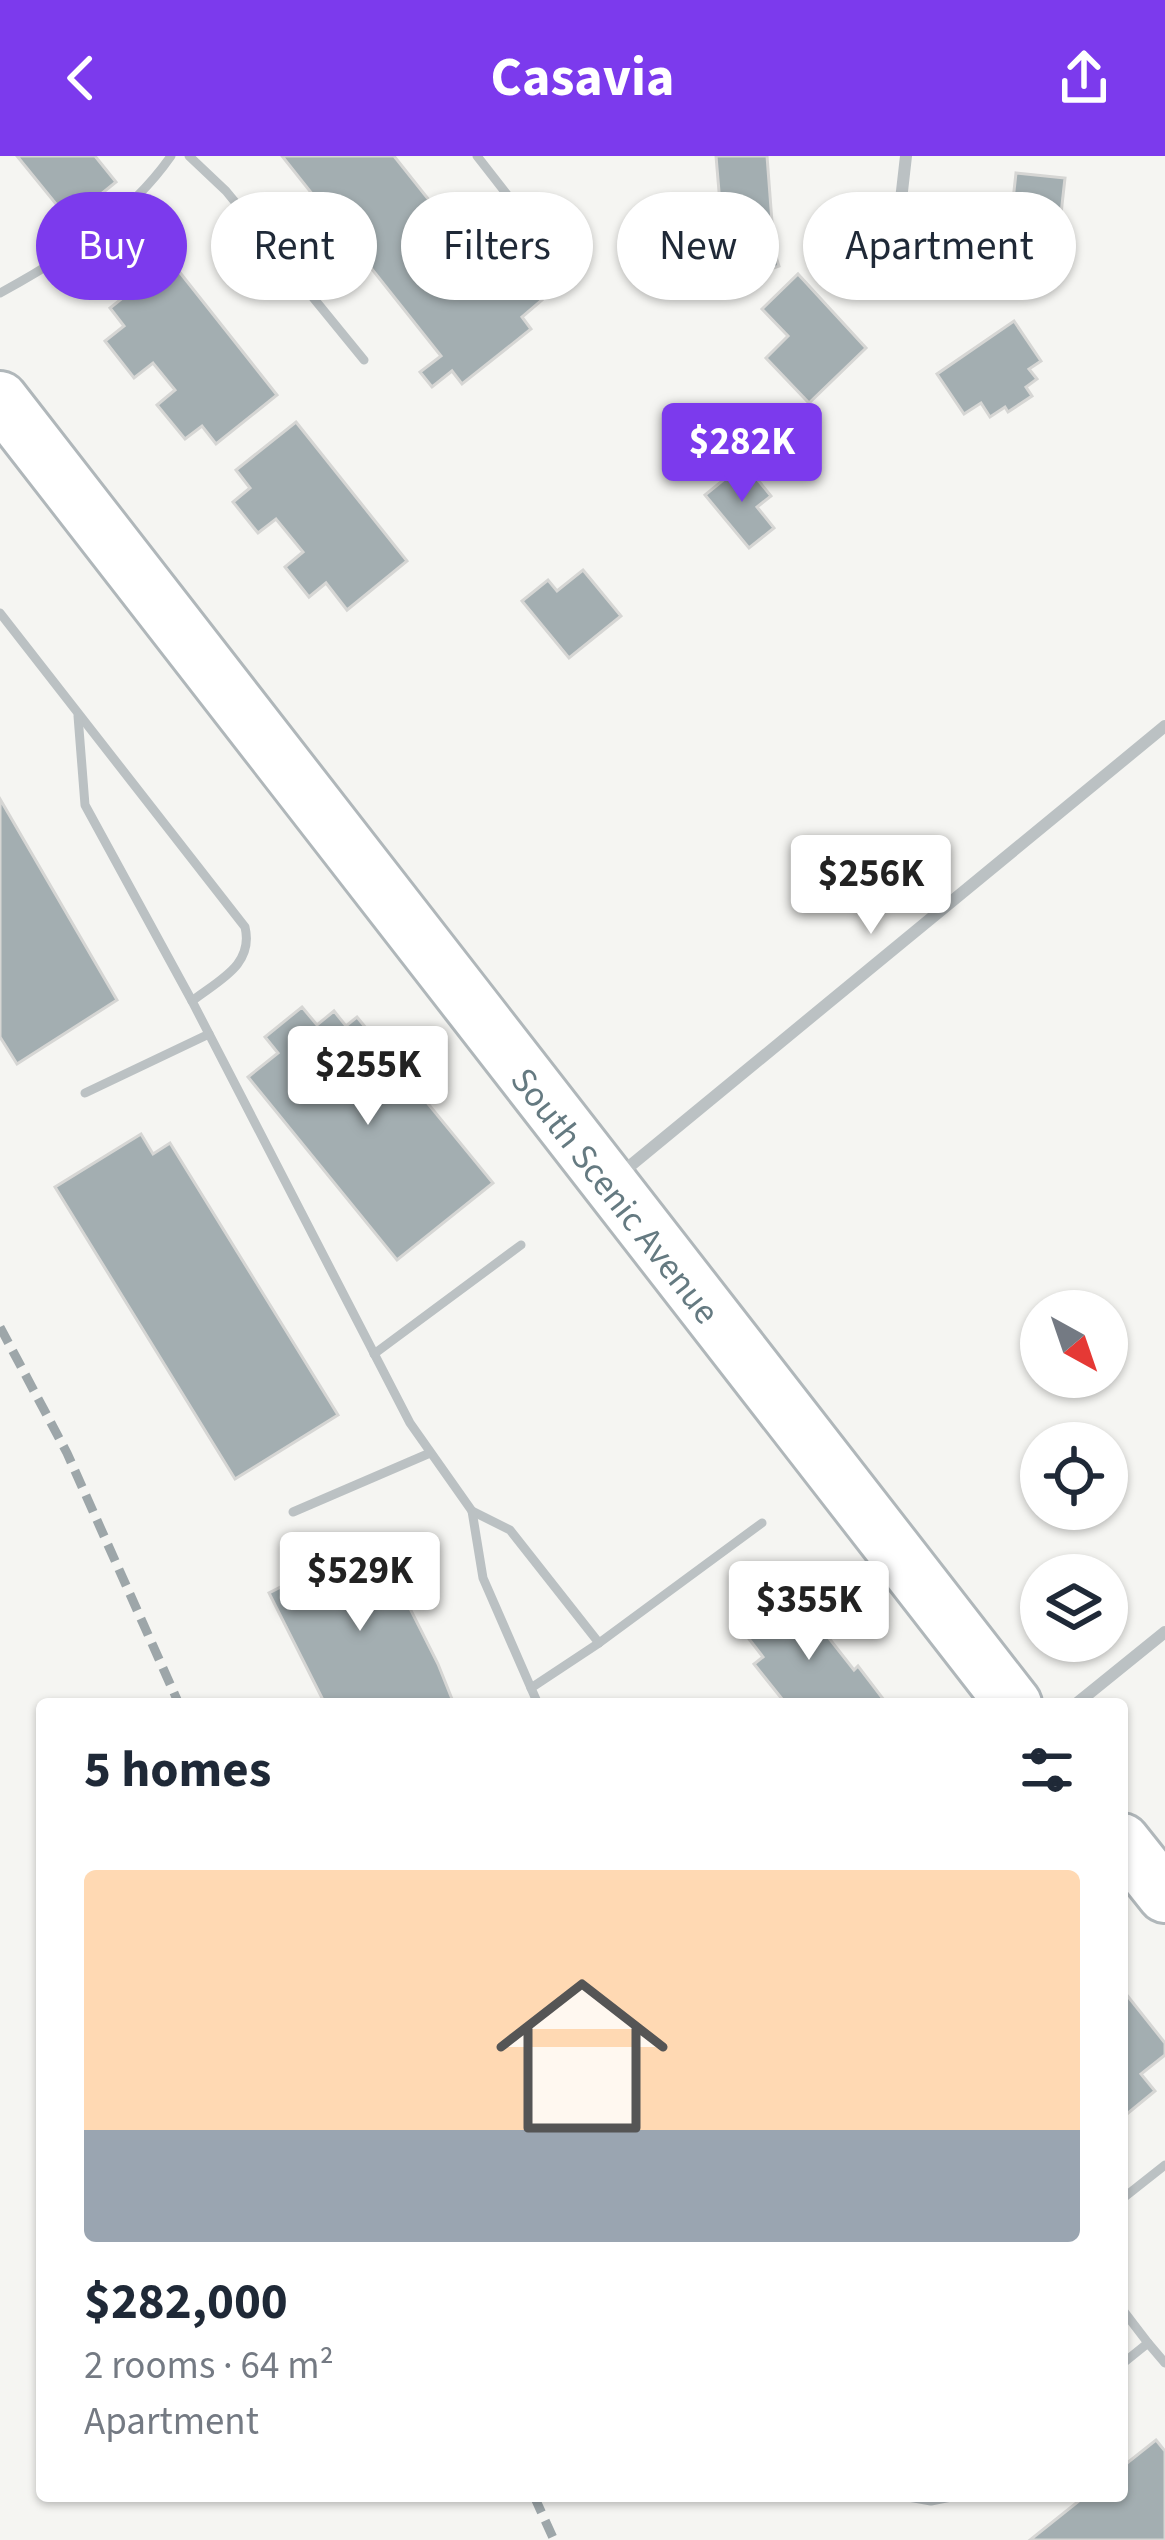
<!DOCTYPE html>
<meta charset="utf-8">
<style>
body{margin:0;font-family:"Source Sans 3",sans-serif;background:#f6f6f7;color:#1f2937;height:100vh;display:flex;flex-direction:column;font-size:45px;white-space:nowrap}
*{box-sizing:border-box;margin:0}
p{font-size:39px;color:#747a83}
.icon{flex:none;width:66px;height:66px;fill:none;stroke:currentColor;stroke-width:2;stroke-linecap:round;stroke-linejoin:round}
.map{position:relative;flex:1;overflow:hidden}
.sheet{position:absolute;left:36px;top:1542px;width:1092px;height:804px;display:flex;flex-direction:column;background:#fff;border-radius:12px;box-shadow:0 3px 9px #0004}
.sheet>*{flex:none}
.hud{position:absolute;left:36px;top:36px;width:1095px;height:108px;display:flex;gap:24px}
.needle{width:78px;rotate:140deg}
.tools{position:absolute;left:1020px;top:1134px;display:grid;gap:24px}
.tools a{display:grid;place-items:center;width:108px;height:108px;border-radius:50%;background:#fff;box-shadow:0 3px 9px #0004;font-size:60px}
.price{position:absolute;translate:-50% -102px;padding:0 27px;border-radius:12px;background:#fff;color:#222;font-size:39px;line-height:78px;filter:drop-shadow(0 3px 6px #0008)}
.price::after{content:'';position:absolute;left:50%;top:72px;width:36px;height:27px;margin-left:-18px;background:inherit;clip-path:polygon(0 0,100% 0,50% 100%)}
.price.active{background:#7c3aed;color:#fff}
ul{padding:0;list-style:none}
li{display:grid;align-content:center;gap:24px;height:636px;padding:0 48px}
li+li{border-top:3px solid #e0e1e3}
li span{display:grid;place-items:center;height:372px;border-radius:12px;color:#555}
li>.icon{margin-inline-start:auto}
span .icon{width:216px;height:216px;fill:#fffc;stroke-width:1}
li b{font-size:51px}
h2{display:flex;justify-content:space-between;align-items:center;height:144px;padding:0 48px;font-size:51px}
.tag{padding:0 42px;border-radius:54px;background:#fff;box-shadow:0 3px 9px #0004;font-size:42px;line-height:108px}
.tag.active{background:#7c3aed;color:#fff}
header{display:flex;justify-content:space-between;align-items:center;height:156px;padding:0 48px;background:#7c3aed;color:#fff;font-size:54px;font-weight:700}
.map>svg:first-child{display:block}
</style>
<header><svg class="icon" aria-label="back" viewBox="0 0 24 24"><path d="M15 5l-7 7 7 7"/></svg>Casavia<svg class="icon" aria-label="share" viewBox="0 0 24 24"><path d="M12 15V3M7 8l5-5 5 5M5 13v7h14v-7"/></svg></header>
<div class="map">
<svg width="1165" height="2384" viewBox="0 0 1165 2384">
<rect width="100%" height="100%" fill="#f5f5f2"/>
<g fill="#a3aeb1" stroke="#d6d6d4" stroke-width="3">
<polygon points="17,0 95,0 116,26 69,64"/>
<polygon points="282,0 394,0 503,137 524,120 542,144 522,161 531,173 462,228 452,215 432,231 420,216 441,200"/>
<polygon points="716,0 767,0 773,79 723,83"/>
<polygon points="1016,17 1065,22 1054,121 1005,116"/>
<polygon points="769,80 779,110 746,122 736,91"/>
<polygon points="170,104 277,239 216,288 202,270 185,283 157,249 175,234 153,207 134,222 105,185 124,170 110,152"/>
<polygon points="798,118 866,192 809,247 766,202 788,180 762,153"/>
<polygon points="1014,165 1041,205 1029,213 1037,223 1026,231 1032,240 1008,256 1005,251 990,261 981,247 964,258 937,218"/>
<polygon points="296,266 407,405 347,454 326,427 309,441 285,411 303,396 276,363 258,377 233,346 250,332 236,314"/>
<polygon points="744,307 771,340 757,351 774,372 749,392 705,339"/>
<polygon points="583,414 621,460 569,502 522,445 548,424 557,435"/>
<polygon points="0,643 117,844 17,908 0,881"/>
<polygon points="302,851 317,869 334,855 346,870 357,861 493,1027 397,1104 248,921 278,897 265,881"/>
<polygon points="141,978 153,998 170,987 338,1259 235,1323 55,1031"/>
<polygon points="375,1383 438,1508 454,1548 325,1548 269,1437"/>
<polygon points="799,1444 854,1514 858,1510 887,1548 786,1548 754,1508 763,1501 749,1483"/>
<polygon points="1122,1833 1165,1887 1165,1899 1141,1918 1155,1935 1122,1962"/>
<polygon points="1156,2284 1165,2295 1165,2384 1030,2384 1085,2340 1122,2340 1122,2311"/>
</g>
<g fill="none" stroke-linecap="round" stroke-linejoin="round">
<g stroke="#b0b7ba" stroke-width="60">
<g id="secondary">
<polyline points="0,243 1014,1548"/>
<polyline points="1122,1685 1165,1739"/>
</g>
</g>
<g stroke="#bbc1c3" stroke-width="9">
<polyline points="189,0 226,35 364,204"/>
<polyline points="477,0 509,41"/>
<path d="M0 137C63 103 130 59 171 0"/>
<path d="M0 457 245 771C254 809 219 824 192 845L410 1267 472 1355 510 1374 599 1487 531 1532 538 1548"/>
<polyline points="78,560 85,649 192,845"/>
<polyline points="85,937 209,878"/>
<polyline points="374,1198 521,1089"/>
<polyline points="472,1355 483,1422 531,1532"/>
<polyline points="293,1356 430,1297"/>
<polyline points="599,1487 762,1367"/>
<polyline points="1122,2043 1165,2009"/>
<polyline points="1122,2153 1148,2187"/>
<polyline points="1122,2208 1148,2187 1165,2207"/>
<polyline points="903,2340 931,2345 956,2340"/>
<polyline points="736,2341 738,2340"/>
</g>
<g stroke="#bbc1c3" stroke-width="12">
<polyline points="901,44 906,0"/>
<polyline points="619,1019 1165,570"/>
<polyline points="1076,1548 1165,1476"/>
</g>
<use href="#secondary" stroke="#fff" stroke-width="54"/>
<g stroke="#9da6a9" stroke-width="9" stroke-dasharray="18 9" stroke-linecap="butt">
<polyline points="0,1171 67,1297 179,1548"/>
<polyline points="534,2340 554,2384"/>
</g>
</g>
<g text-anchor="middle" stroke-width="12" stroke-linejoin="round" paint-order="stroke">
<g font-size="36" fill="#657a81" stroke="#fff">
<text transform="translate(616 1039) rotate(52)" y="13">South Scenic Avenue</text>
</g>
</g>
</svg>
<div class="tools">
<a><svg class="needle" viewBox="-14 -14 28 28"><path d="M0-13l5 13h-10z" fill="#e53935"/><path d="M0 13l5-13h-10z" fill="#747a83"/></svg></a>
<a><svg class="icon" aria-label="locate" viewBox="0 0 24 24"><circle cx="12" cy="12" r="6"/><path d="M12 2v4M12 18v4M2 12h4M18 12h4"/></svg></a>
<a><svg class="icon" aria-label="layers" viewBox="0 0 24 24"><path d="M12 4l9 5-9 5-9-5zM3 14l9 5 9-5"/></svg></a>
</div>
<b class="price active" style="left:742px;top:349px">$282K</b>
<b class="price" style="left:871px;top:781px">$256K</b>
<b class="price" style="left:368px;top:972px">$255K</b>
<b class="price" style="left:360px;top:1478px">$529K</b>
<b class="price" style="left:809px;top:1507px">$355K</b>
<div class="hud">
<a class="tag active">Buy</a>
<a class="tag">Rent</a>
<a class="tag">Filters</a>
<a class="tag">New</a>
<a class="tag">Apartment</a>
</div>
<section class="sheet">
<h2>5 homes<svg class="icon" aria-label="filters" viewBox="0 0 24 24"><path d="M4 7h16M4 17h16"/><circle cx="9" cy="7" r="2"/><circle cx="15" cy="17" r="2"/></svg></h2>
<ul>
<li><span style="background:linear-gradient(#ffd9b3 70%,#9aa5b1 0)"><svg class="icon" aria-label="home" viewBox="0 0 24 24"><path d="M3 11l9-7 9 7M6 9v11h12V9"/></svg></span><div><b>$282,000</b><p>2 rooms · 64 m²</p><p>Apartment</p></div></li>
</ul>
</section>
</div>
